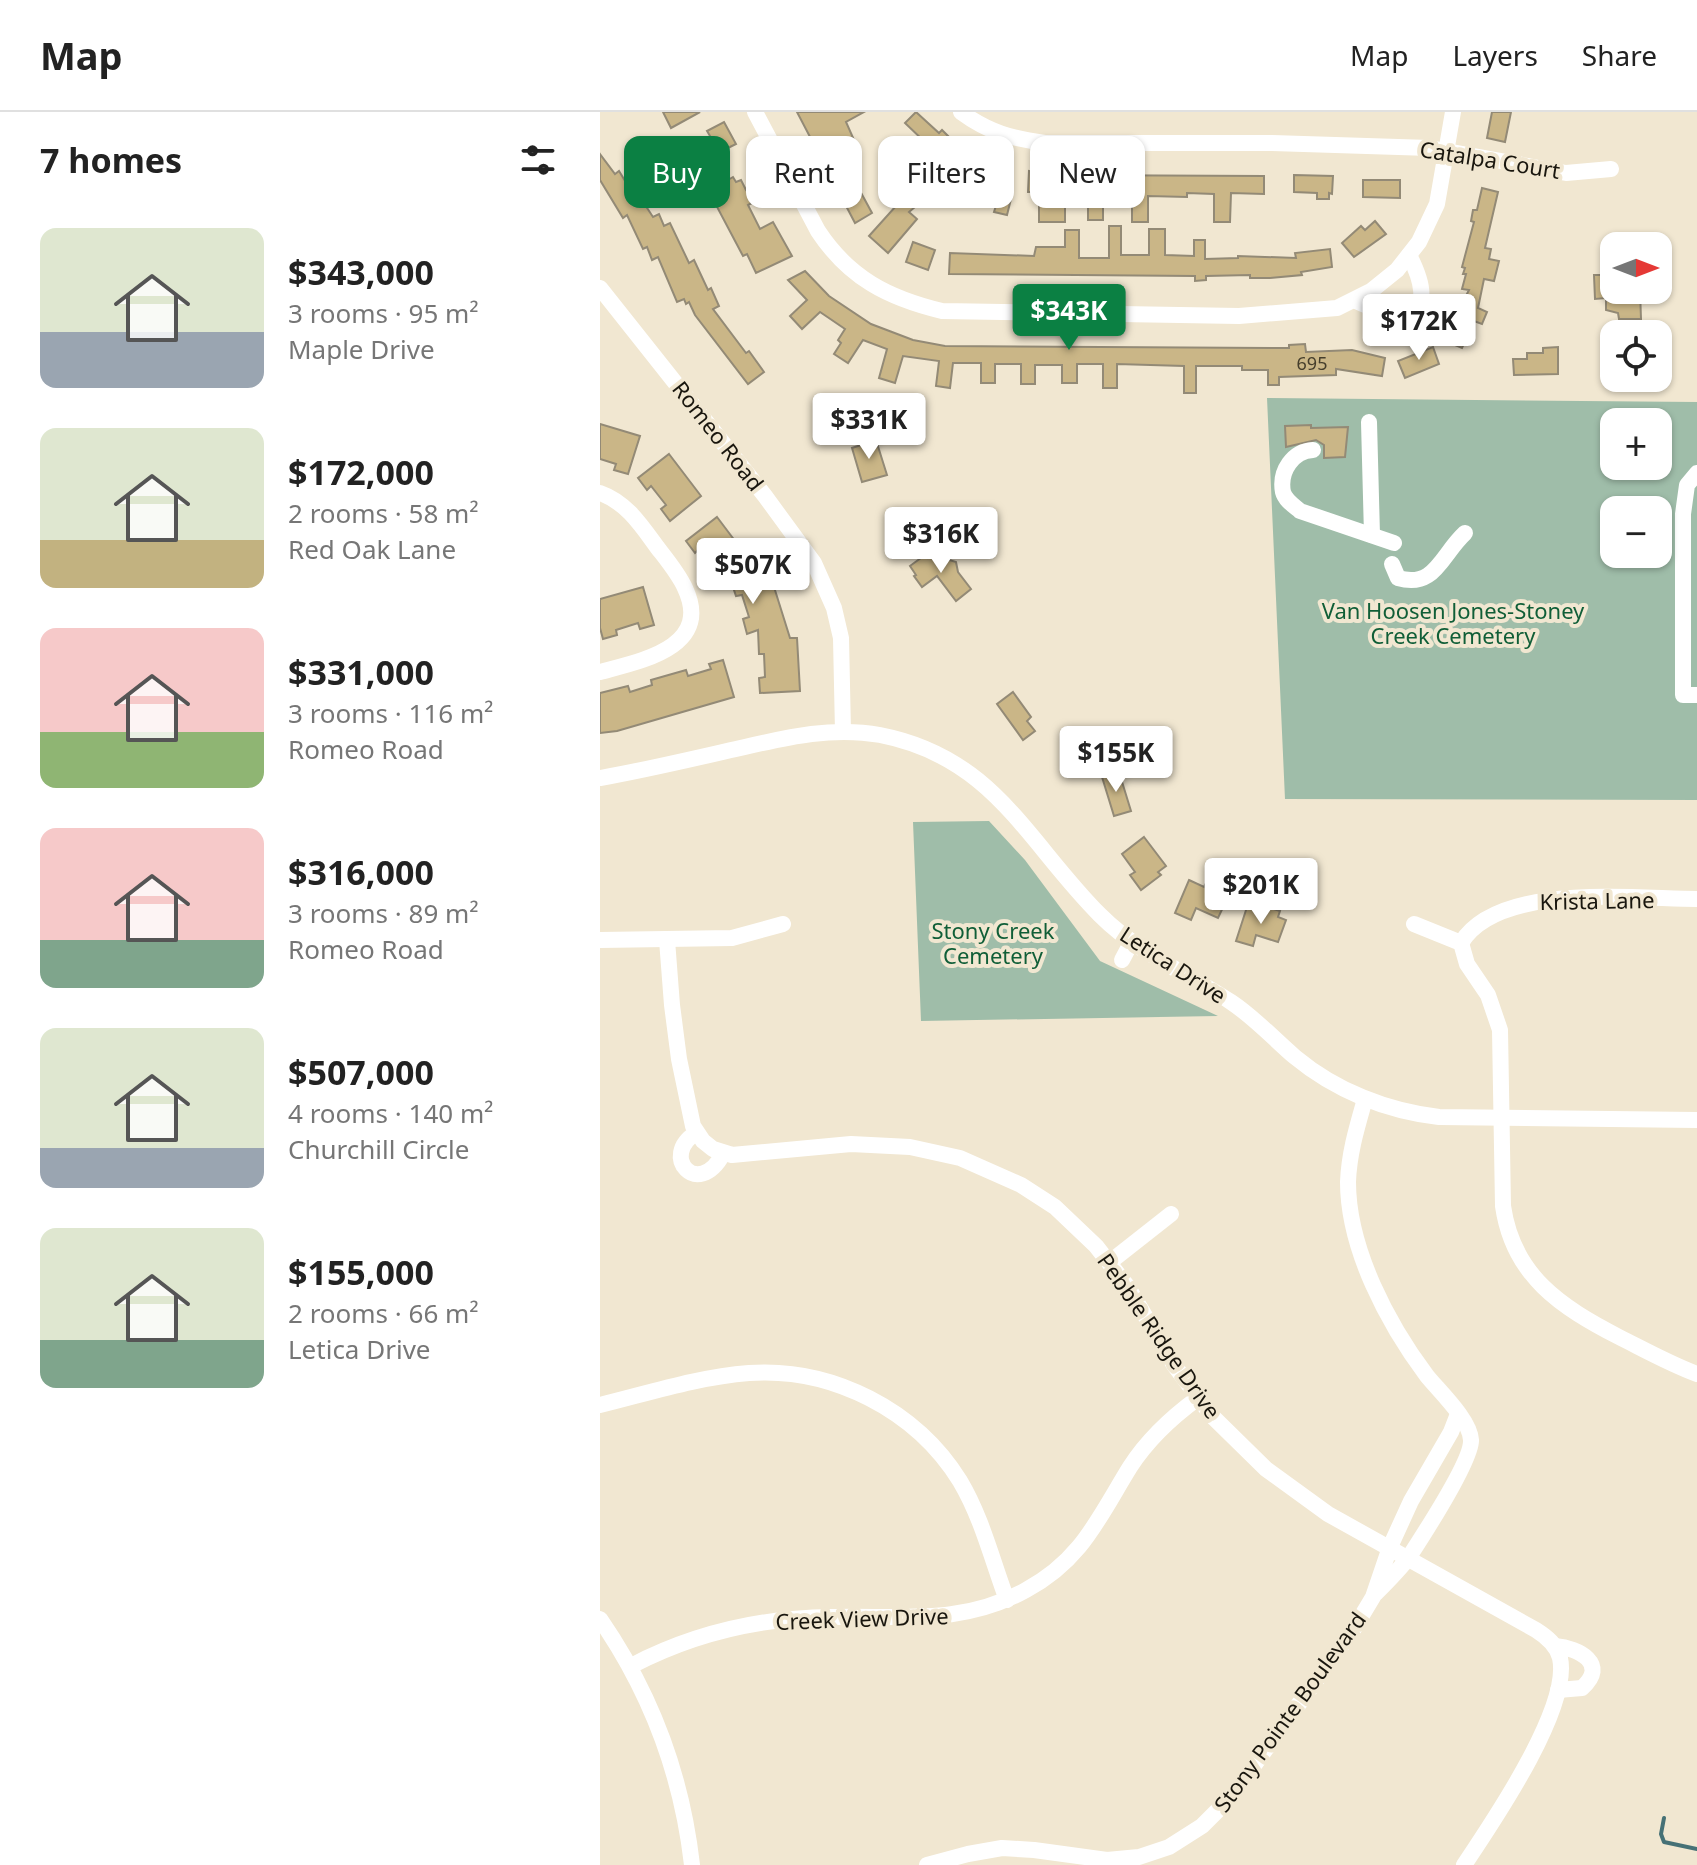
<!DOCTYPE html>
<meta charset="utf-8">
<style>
body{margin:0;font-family:"Noto Sans",sans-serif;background:#f2f2f2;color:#222;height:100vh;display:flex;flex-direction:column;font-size:30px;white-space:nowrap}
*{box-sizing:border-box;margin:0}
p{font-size:26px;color:#767676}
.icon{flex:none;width:44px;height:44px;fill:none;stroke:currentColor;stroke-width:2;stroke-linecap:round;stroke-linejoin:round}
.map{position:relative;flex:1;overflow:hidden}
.drawer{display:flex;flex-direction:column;background:#fff;width:600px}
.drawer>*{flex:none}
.banner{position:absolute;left:24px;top:24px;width:760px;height:72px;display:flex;gap:16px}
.needle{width:52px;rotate:90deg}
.fabs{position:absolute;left:1000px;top:120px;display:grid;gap:16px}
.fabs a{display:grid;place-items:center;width:72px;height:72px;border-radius:16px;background:#fff;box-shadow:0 2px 6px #0004;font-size:40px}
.price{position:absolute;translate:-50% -68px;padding:0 18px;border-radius:8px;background:#fff;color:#222;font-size:26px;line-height:52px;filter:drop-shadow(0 2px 4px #0008)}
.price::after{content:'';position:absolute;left:50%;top:48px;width:24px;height:18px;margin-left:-12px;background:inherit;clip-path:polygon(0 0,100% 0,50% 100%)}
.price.current{background:#0b8043;color:#fff}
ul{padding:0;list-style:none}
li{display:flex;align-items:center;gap:24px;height:200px;padding:0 40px}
li span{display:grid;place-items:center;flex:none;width:224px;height:160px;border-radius:16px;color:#555}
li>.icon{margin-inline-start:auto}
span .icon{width:96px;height:96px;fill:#fffc;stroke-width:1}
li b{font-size:34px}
h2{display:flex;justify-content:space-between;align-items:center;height:96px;padding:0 40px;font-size:34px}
.chip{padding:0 28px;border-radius:16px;background:#fff;box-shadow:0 2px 6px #0004;font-size:28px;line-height:72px}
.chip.current{background:#0b8043;color:#fff}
header{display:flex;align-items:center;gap:48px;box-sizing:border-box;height:112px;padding:0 40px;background:#fff;border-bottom:2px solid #e0e0e0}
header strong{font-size:38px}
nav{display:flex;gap:44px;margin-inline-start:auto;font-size:28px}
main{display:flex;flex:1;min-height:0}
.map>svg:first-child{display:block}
</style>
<header>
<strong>Map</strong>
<nav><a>Map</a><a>Layers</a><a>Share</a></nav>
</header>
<main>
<section class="drawer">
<h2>7 homes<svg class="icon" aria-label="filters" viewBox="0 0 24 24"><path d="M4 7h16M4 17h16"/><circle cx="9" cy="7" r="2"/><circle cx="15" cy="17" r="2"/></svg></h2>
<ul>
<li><span style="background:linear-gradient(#dfe7d0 65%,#9aa5b1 0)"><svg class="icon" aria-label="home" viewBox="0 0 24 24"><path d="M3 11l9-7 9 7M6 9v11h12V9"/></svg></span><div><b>$343,000</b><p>3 rooms · 95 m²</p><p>Maple Drive</p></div></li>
<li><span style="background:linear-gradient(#dfe7d0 70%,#c2b280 0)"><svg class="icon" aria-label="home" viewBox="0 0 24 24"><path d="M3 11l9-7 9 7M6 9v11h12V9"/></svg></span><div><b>$172,000</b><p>2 rooms · 58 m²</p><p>Red Oak Lane</p></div></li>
<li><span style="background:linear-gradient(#f6c9c9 65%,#8fb573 0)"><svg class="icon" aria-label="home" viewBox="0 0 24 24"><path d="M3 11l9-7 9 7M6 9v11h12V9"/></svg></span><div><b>$331,000</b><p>3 rooms · 116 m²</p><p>Romeo Road</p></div></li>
<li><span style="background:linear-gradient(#f6c9c9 70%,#7fa58c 0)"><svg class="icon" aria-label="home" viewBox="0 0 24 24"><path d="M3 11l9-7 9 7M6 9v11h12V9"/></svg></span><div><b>$316,000</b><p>3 rooms · 89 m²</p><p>Romeo Road</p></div></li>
<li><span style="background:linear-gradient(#dfe7d0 75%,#9aa5b1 0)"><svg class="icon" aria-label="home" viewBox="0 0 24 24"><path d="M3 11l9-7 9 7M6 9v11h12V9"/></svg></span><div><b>$507,000</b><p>4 rooms · 140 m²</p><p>Churchill Circle</p></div></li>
<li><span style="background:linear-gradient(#dfe7d0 70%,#7fa58c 0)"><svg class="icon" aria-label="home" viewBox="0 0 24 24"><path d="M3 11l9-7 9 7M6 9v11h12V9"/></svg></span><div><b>$155,000</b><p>2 rooms · 66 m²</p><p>Letica Drive</p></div></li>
</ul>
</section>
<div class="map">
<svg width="1097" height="1753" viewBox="0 0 1097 1753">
<rect width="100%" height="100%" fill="#f1e7d1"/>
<g fill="#9fbda9" fill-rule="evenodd">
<path d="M667 286 1097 290V688L685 687ZM1014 310H1058V354H1014ZM1014 398H1058V442H1014Z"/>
<polygon points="389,709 425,748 500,849 618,904 321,909 313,710"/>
</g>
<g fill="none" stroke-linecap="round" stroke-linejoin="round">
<polyline stroke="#467176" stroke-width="4" points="1064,1706 1061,1722 1064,1730 1097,1737"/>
</g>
<g fill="#cab687" stroke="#938a76" stroke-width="2">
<polygon points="63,0 100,0 71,16"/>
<polygon points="197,0 264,0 246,10 258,37 241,44 272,101 255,111"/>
<polygon points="316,0 339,21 342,18 349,25 347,28 371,40 369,45 410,55 404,77 372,69 366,80 349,71 356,58 353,57 355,54 333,42 324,52 316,44 328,33 305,11"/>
<polygon points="892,0 911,0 905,30 887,26"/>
<polygon points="124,10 136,32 114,43 108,32 113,29 107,19"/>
<polygon points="0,42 15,62 19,59 27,72 30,70 53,105 59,102 64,114 70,111 89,151 94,148 108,178 111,176 119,194 113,197 146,241 149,239 164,260 148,272 95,203 89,190 86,192 84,187 77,190 58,145 52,148 47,135 43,137 27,103 23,106 0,68"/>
<polygon points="109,51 121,72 133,65 136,70 141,68 146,78 149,77 156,89 148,93 160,117 173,110 192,144 156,161 147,142 143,144 97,57"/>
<polygon points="429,59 453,63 664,64 664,82 631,81 630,110 614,110 614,82 587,81 587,85 548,84 548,110 532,110 532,90 503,90 503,108 488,108 488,83 465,83 465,110 439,110 439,80 428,80"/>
<polygon points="694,63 733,64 732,82 729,81 729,87 717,87 717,81 694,80"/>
<polygon points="763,68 800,68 800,86 763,85"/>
<polygon points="882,76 898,80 885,136 891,137 889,147 899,149 894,169 884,167 878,196 887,200 882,212 874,209 862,236 843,228 869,178 862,177 866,162 863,162 865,156 862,155 874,110 871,109 873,98 877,98"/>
<polygon points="305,84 315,95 309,100 317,107 288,141 269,124"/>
<polygon points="399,84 411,87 407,103 394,100"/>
<polygon points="775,109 786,122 754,145 742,131 761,114 765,118"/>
<polygon points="509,114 521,114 521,143 549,143 549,117 565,117 565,143 594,144 594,128 605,128 605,147 638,146 638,144 696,146 695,141 730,137 732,155 701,160 702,163 670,166 650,166 650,163 606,164 606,168 595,169 595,164 349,162 350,141 434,144 436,135 465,135 465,118 479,118 479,146 509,146"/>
<polygon points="313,130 335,138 328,158 306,150"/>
<polygon points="205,159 229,184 271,212 313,228 345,234 689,236 689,233 705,232 706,240 752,238 785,246 782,264 736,257 736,263 679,265 679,273 668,273 668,258 642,258 642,254 596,254 596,281 584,281 584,254 517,252 517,276 503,276 503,252 477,252 477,271 462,271 462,253 435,253 435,272 421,272 421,252 395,252 395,271 381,271 381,251 353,251 350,276 336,274 339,249 303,244 295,271 279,266 287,237 263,228 248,251 234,242 241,231 238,228 245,217 220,200 202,217 190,204 207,188 188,168"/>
<polygon points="994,163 1011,163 1011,178 1040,178 1041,207 1019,207 1018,201 1006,198 1006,186 995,187"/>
<polygon points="833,235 839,252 805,266 798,249"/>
<polygon points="958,235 958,262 914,263 913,247 927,247 927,241 943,241 943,236"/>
<polygon points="289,296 294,312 271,318 266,303"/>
<polygon points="0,312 40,324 28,362 14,358 16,352 0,347"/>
<polygon points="711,313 711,316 748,315 745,345 724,346 724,333 716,328 686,335 685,314"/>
<polygon points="276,328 287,363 262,370 252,336"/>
<polygon points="69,342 101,384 70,409 61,397 66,393 51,374 47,378 38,366"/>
<polygon points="117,405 160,462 169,459 190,526 197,526 200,579 160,581 159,566 165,565 164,542 159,542 158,518 147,522 143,507 149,505 142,483 136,484 129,463 118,472 109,460 114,456 99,437 95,441 86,429"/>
<polygon points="334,442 339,449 343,446 356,450 358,460 371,477 356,489 337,464 322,475 314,464 316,463 310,454 325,443 328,446"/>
<polygon points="43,475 54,513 40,517 38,511 16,518 17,523 3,527 0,516 0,487"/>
<polygon points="123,548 134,585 17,619 0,621 0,581 28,574 30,580 52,573 51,568 86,558 88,564 111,557 109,552"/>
<polygon points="413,580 431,605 427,609 435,619 423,628 397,592"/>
<polygon points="519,660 531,699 514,704 502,665"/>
<polygon points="544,725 566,754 558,760 561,763 541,778 530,763 535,760 522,742"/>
<polygon points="589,768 604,775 607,769 622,776 619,782 626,785 626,789 618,806 596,796 591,808 575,801"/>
<polygon points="664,794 680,799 678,805 686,808 678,830 656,823 653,834 636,829 647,795 662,800"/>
</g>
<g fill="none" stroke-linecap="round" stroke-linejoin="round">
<g stroke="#fff" stroke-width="16">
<path d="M155 0 218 119C249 166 288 186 342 199L639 204 737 196 771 179 797 158 819 130 837 92 853 0"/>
<path d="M361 0C388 20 413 27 445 31H672L830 36 966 61 1011 57"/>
<polyline points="0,176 165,384 214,451 234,496 241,526 243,620"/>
<path d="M754 188C806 213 841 205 809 143"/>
<polyline points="769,310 772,423"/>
<path d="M713 338C693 339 679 359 683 380 685 388 694 394 700 399L794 431"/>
<polyline points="1097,361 1087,373 1083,402 1083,583 1097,583"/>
<path d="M0 381C26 390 41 413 57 435 67 448 78 461 85 476 113 536 40 549 0 560"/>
<path d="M792 452 798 466C835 477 841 443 865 421"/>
<path d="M0 666C46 658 91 647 136 637 184 626 231 614 280 623 394 645 427 730 500 803 539 842 587 861 631 890 655 906 674 927 695 945 736 979 787 999 839 1005L1097 1008"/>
<path d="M814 812 861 831 867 852 888 883 900 918 903 1094C913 1164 961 1195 1019 1225 1045 1238 1070 1252 1097 1262"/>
<polyline points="0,828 132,826 183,812"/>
<path d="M67 828 72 893 79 947 93 1014 103 1029 113 1037 132 1043 251 1032 310 1035 360 1046 421 1073 455 1095 496 1134 528 1175 574 1253 612 1304 666 1357 728 1402 936 1518C947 1525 957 1533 960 1546 971 1596 892 1711 864 1753"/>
<path d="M861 831C898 770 1035 787 1097 787"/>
<polyline points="522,848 531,831"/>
<path d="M765 987C757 1015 749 1041 748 1070 748 1137 788 1212 827 1264 840 1280 870 1308 871 1328 872 1348 822 1425 809 1445 799 1458 787 1470 776 1481"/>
<path d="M96 1021C59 1044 98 1088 123 1042"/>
<polyline points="510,1150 571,1102"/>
<path d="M0 1293C49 1281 98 1265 149 1261 232 1255 316 1298 360 1369 382 1406 392 1448 407 1488"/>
<path d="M0 1507C51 1581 82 1664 92 1753"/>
<path d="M955 1534C979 1536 1009 1552 982 1576L958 1578"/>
<path d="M31 1554C92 1522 161 1506 230 1505 301 1503 361 1514 426 1478 482 1448 499 1405 530 1355 548 1327 572 1305 598 1286"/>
<polyline points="327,1753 368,1742 402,1736 434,1738 507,1748 539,1745 569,1735 602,1714 631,1685 755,1515 773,1485 790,1435 811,1389 851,1320 858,1302"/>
</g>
</g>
<g text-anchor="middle" stroke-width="8" stroke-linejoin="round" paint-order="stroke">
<g font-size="18" fill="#453e2c">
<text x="712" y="258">695</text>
</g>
<g font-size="22" fill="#19160e" stroke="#f1e7d1">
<text transform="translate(890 48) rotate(9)" y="8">Catalpa Court</text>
<text transform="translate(118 324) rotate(52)" y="8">Romeo Road</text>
<text transform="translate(997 789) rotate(-1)" y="8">Krista Lane</text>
<text transform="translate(573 853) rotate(33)" y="8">Letica Drive</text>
<text transform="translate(559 1224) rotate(55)" y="8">Pebble Ridge Drive</text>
<text transform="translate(262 1507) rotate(-2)" y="8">Creek View Drive</text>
<text transform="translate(690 1600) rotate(-54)" y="8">Stony Pointe Boulevard</text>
</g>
<g font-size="22" fill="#105e37" stroke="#f1e7d1">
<text x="853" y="507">Van Hoosen Jones-Stoney<tspan x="853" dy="25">Creek Cemetery</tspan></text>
<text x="393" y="827">Stony Creek<tspan x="393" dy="25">Cemetery</tspan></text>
</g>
</g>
</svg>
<div class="fabs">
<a><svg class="needle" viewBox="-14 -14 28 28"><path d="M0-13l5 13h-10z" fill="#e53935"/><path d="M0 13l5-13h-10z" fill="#767676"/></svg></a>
<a><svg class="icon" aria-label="locate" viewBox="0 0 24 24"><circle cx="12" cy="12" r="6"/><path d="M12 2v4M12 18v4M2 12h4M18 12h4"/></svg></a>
<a>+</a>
<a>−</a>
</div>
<b class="price current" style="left:469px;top:240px">$343K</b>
<b class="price" style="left:819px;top:250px">$172K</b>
<b class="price" style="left:269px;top:349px">$331K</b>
<b class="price" style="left:341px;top:463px">$316K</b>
<b class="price" style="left:153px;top:494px">$507K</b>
<b class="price" style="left:516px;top:682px">$155K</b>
<b class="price" style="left:661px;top:814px">$201K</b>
<div class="banner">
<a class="chip current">Buy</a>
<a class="chip">Rent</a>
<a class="chip">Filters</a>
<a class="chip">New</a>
</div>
</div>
</main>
